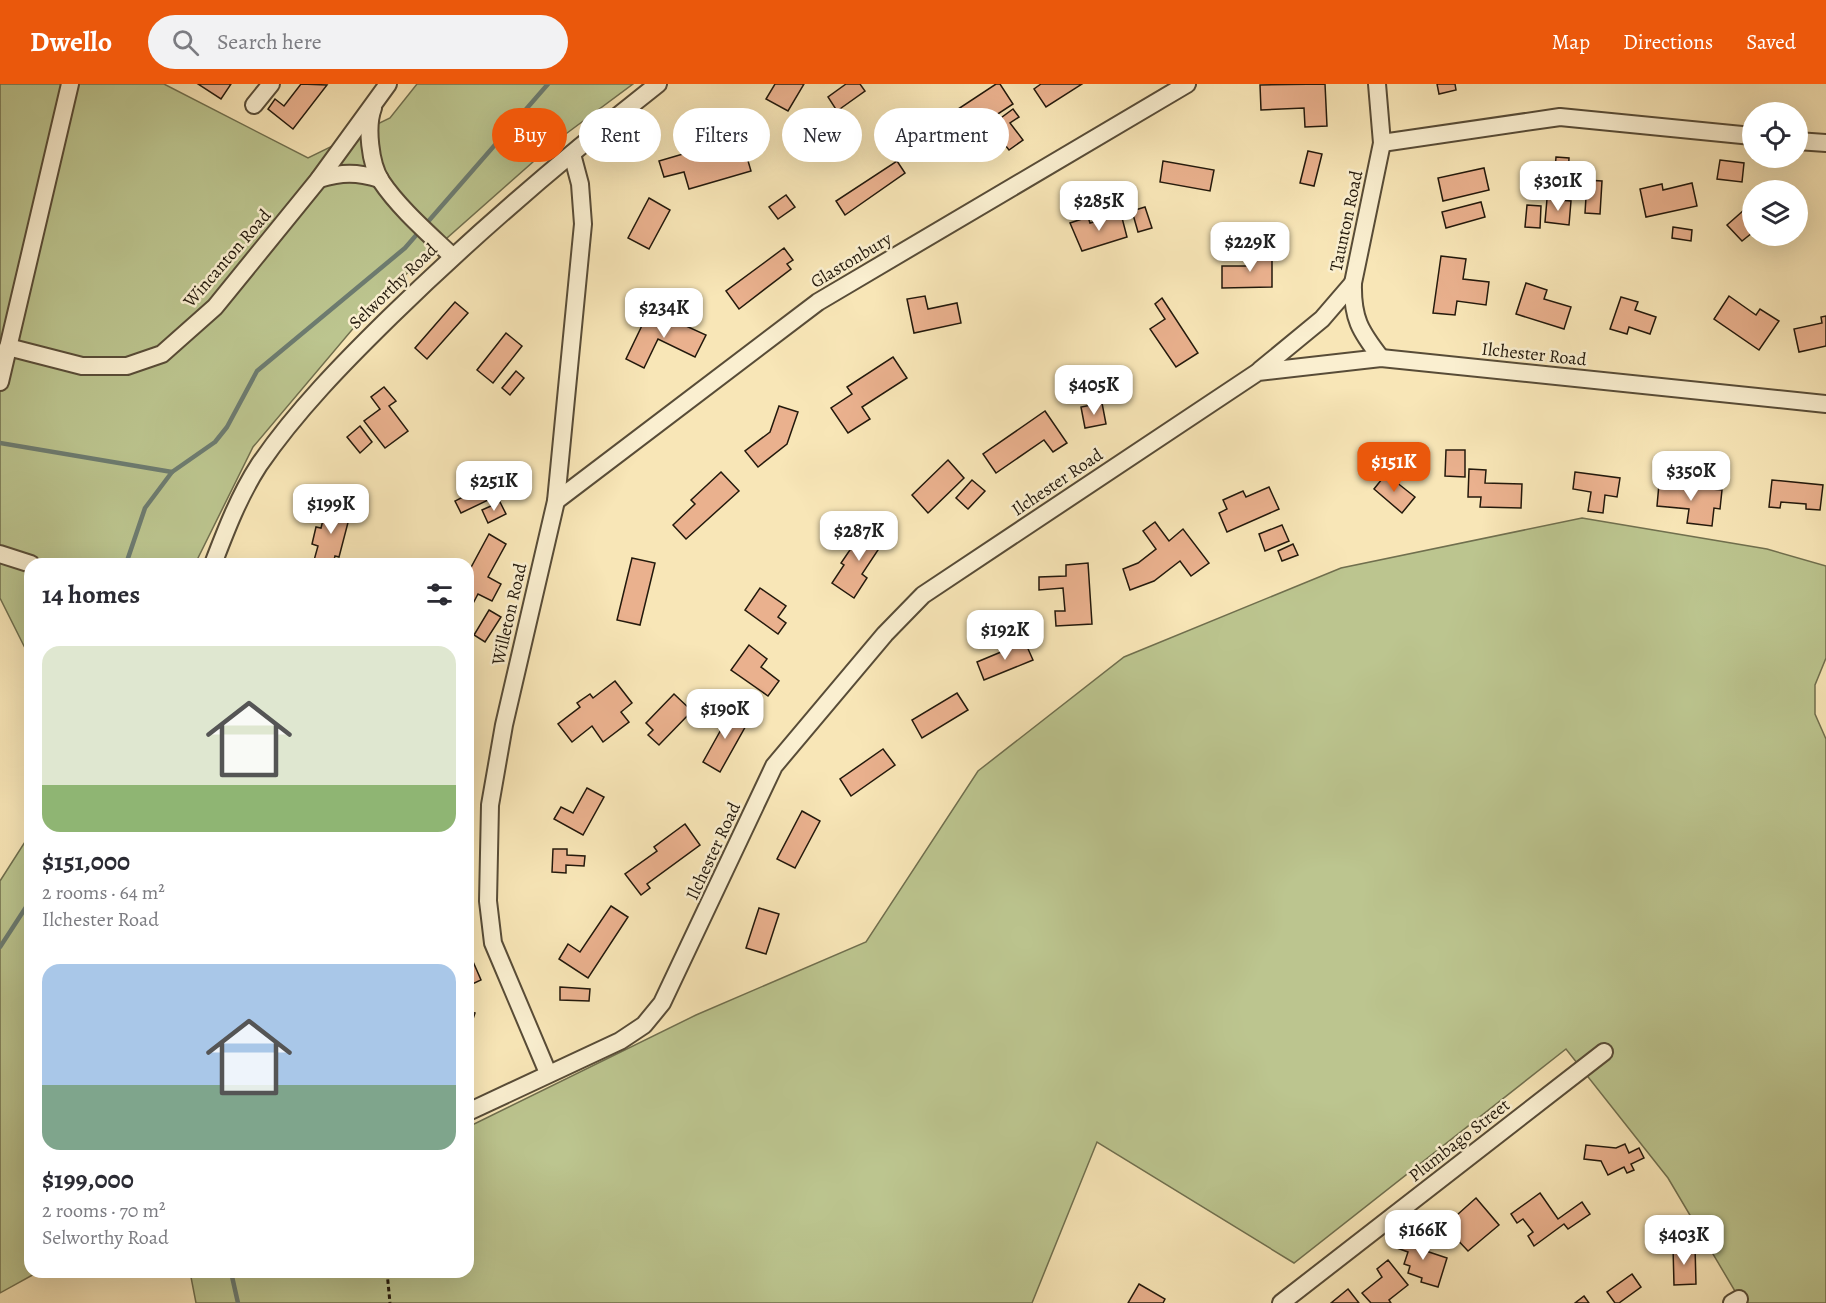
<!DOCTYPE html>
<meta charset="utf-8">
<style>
body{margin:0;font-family:Alegreya,serif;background:#f2f2f3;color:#2b2b33;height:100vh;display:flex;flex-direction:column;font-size:22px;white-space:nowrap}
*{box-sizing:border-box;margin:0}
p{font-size:20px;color:#7c7c81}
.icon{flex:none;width:33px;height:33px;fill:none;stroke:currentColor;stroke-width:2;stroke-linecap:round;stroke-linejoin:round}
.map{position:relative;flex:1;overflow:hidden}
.side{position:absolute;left:24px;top:474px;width:450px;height:720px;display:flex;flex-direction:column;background:#fff;border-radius:18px;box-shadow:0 6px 24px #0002}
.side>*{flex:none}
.guide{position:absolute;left:492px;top:24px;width:570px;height:54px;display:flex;gap:12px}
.buttons{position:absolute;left:1742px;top:18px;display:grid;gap:12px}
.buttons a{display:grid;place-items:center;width:66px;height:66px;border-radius:50%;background:#fff;box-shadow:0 6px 24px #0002;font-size:30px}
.price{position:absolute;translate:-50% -51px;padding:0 14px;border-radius:12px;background:#fff;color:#222;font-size:20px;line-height:39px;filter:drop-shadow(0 2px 3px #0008)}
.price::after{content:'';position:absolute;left:50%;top:36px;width:18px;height:14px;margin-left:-9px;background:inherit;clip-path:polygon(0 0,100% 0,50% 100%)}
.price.current{background:#ea580c;color:#fff}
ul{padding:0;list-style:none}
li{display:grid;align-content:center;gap:12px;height:318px;padding:0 18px}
li span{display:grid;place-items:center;height:186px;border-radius:18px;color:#555}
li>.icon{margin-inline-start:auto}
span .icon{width:108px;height:108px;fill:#fffc;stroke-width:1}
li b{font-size:26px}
h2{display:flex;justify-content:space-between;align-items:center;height:72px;padding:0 18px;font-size:26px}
.chip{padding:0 21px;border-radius:27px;background:#fff;box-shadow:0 6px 24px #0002;font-size:21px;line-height:54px}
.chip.current{background:#ea580c;color:#fff}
header{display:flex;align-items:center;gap:36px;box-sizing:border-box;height:84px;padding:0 30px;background:#ea580c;color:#fff}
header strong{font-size:28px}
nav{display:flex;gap:33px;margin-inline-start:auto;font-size:21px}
.search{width:420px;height:54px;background:#f2f2f3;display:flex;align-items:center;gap:15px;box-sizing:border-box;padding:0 21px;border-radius:33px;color:#7c7c81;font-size:22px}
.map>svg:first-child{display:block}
</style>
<header>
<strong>Dwello</strong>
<div class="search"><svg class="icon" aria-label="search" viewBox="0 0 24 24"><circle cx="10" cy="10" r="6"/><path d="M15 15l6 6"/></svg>Search here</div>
<nav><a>Map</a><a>Directions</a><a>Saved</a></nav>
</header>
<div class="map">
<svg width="1826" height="1219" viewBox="0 0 1826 1219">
<rect width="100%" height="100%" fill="#f8e6b7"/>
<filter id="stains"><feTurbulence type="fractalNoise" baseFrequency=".00333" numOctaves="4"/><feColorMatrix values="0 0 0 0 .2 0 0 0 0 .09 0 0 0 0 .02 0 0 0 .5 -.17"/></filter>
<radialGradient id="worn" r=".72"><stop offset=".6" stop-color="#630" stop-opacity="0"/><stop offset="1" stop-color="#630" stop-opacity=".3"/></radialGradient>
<g fill="#bcc58f" stroke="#706f4e" stroke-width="1.5">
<polygon points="0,0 164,0 308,74 390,34 417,0 633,0 559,55 378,215 253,363 195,480 30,480 30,574 0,514"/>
<polygon points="1582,434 1767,465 1826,482 1826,574 1815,601 1815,630 1826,655 1826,1219 1742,1219 1668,1094 1566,965 1294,1179 1097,1058 1032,1219 196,1219 190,1188 468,1188 468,1043 696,931 866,858 978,687 1124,573 1341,484"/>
<polygon points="30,750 30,1188 38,1188 0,1209 0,797"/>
</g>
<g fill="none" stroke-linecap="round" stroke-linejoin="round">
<g stroke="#6d7c71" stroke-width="4.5">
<polyline points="0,359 172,388"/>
<polyline points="126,480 145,424 172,388 215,358 227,343 257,287 405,164 548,0"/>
<polyline points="0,863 30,817"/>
<polyline points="231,1188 238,1219"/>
</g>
</g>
<g fill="#eab18e" stroke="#23190c" stroke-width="1.5">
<polygon points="198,0 231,0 221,15"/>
<polygon points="301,0 327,1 293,45 268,25 275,15 284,22"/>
<polygon points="775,0 804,0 788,27 766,15"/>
<polygon points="846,0 860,0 865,7 837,27 828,13"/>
<polygon points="996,0 1000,0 1013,20 966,51 952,29"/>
<polygon points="1041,0 1082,0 1046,23 1034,5"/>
<polygon points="1325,0 1327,42 1305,43 1304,24 1261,26 1260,1"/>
<polygon points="1437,0 1455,0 1456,6 1439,10"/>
<polygon points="1013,25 1019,33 1010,39 1023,56 1009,66 990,42"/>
<polygon points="741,53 751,87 689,105 684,88 664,93 659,77"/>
<polygon points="1308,67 1322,70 1314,102 1300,99"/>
<polygon points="1556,73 1569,74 1568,95 1602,97 1600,130 1585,129 1586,113 1553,111"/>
<polygon points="1720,76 1744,79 1742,98 1717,95"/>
<polygon points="897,77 905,89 845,131 836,117"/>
<polygon points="1163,77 1214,86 1210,107 1160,98"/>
<polygon points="1484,84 1489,106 1443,117 1438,94"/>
<polygon points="1692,99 1697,122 1646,133 1640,105 1662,100 1663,106"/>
<polygon points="786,111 795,123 778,135 769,123"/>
<polygon points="649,114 670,126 649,165 628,154"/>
<polygon points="1547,115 1571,117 1569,141 1545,138"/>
<polygon points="1481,118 1485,133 1446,144 1442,128"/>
<polygon points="1752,119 1752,149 1742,157 1727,141"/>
<polygon points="1527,121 1541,122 1540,144 1525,143"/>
<polygon points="1145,123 1152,144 1138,148 1132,127"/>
<polygon points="1121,130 1127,153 1082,167 1070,139 1088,133 1090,139"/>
<polygon points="1673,143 1692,146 1691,157 1672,154"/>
<polygon points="784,164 793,176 787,180 791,185 739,225 726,207"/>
<polygon points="1252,169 1272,169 1272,203 1222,204 1222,182 1252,182"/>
<polygon points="1441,172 1466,175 1463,195 1489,198 1486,221 1457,217 1455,231 1433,229"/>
<polygon points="1526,199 1547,206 1544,215 1571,223 1564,245 1516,230"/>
<polygon points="925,212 928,225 957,219 961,239 914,249 907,215"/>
<polygon points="1729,212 1756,231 1760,225 1779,237 1759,266 1714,235"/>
<polygon points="1621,213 1638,218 1635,226 1656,233 1650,250 1629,243 1627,250 1610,245"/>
<polygon points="1162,214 1198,269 1176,283 1150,245 1165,235 1155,220"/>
<polygon points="455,218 468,229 427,275 415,264"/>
<polygon points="648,229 671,240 673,236 706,251 695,273 658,255 644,284 626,275"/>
<polygon points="1826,232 1826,262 1799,268 1794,245 1822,239 1821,233"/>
<polygon points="506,249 522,262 493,299 477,286"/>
<polygon points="893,273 907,294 862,323 870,335 848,349 831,324 852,310 847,303"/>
<polygon points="1122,285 1125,307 1078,316 1074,294"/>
<polygon points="516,287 524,294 510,311 502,304"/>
<polygon points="384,303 396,317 389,322 408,347 385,364 364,337 380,325 371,313"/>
<polygon points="1102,319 1106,340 1085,344 1081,323"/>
<polygon points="779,322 798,328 787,360 758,383 745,367 770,348"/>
<polygon points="1045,327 1067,359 1053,368 1044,356 996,389 983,370"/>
<polygon points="360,342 372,358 360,369 347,353"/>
<polygon points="1446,366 1465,366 1465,393 1445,392"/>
<polygon points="948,376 964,394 928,429 912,411"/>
<polygon points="497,380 509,406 461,429 455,417 465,412 461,403 484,392 481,387"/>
<polygon points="1469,385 1486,386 1485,399 1522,400 1521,424 1480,423 1481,413 1468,413"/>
<polygon points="721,388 739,407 686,455 673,441 695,420 691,416"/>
<polygon points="1575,388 1620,394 1617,413 1605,411 1603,429 1588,427 1591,408 1573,405"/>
<polygon points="1386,390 1415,413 1402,429 1374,405"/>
<polygon points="972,396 985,407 968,425 956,414"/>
<polygon points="1772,396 1823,401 1820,426 1806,425 1806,420 1781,418 1780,424 1769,423"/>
<polygon points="1659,400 1722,406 1720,425 1714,424 1712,442 1687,439 1689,425 1657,422"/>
<polygon points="1269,403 1279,425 1227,448 1219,429 1227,425 1223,416 1243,407 1246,413"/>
<polygon points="500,418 506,430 488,439 482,426"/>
<polygon points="327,420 351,427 339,473 335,472 333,480 313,480 318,462 312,460 316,443 321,444"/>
<polygon points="1155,438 1169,457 1183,445 1209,479 1191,492 1180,477 1154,497 1130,506 1123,485 1138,479 1156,465 1143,447"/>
<polygon points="867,441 886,454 862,490 867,494 854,514 832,499 844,481 841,479"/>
<polygon points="1282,441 1289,457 1265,467 1259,450"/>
<polygon points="489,450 506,460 488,493 501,500 492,517 478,510 468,529 468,489"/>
<polygon points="1293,460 1298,471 1282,477 1278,467"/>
<polygon points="632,474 655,479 640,541 617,536"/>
<polygon points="1088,479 1092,540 1056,542 1055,527 1065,527 1063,504 1039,506 1039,493 1066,492 1066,481"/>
<polygon points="760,504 786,522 778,533 786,539 778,550 745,526"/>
<polygon points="489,526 501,533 485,558 474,551"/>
<polygon points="1025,558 1033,576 984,596 977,578"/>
<polygon points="749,561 767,575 761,583 779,597 768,612 731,586"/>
<polygon points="615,597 632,619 621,628 629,638 603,658 592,642 572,658 558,640 580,623 577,619 590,610 593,614"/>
<polygon points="957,609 968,626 922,654 912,636"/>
<polygon points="674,610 692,627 659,661 648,651 653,646 646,639"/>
<polygon points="726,625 748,638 720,688 703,678 723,642 718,640"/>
<polygon points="883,665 895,681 851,712 840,695"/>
<polygon points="587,704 604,713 583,751 554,735 561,723 573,729"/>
<polygon points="802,727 820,737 795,784 777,775"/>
<polygon points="685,740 700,761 647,800 650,804 641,811 625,790 657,767 654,763"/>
<polygon points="553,765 567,765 567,771 585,772 584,782 566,781 566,789 552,788"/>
<polygon points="611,822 628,833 588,894 559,875 568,860 580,868"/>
<polygon points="759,824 779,830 766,870 746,864"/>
<polygon points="471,873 481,896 468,902 468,874"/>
<polygon points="560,903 590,905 589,917 560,916"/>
<polygon points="468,927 475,929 468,950"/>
<polygon points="1625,1060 1629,1069 1639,1064 1644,1074 1631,1080 1634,1086 1627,1089 1624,1083 1608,1091 1601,1077 1584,1075 1586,1061 1616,1064"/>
<polygon points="1540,1109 1558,1135 1582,1118 1590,1130 1568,1145 1564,1140 1534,1162 1528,1152 1533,1148 1523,1135 1517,1139 1511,1130"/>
<polygon points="1476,1114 1499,1141 1468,1167 1451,1149 1441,1158 1427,1142 1440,1130 1448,1139"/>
<polygon points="1667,1134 1669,1146 1651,1149 1650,1136"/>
<polygon points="1401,1151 1429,1160 1426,1167 1447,1174 1438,1203 1421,1198 1422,1194 1408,1189 1410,1182 1404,1180 1408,1168 1397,1164"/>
<polygon points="1695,1162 1696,1200 1674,1201 1673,1163"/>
<polygon points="1388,1176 1408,1201 1389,1216 1391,1219 1371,1219 1362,1209 1382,1193 1377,1185"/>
<polygon points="1632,1190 1641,1203 1619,1219 1615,1219 1607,1208"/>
<polygon points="1139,1200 1165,1215 1163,1219 1128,1219"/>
<polygon points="1348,1205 1359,1219 1331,1219"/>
<polygon points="1584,1212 1589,1219 1575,1219"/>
</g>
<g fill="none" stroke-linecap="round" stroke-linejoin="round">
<g stroke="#584c37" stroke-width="20">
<g id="street">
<path d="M1377 0 1382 59 1353 199C1352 234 1360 247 1381 274"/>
<polyline points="254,21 271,0"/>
<path d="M373 24C366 42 370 80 381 97 399 124 428 149 452 172"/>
<polyline points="1797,57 1826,59"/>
<polyline points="1382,59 1560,33 1752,52"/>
<path d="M319 95C342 88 357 88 380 95"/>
<polyline points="8,263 82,282 127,282 162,270 215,223 319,95 388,0"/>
<polyline points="1260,286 1322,235 1353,199"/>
<polyline points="0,298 70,0"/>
<polyline points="556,417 818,218 1187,0"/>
<polyline points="0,470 31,480"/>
<path d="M213 480C226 446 239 412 259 381 296 327 344 278 391 232 475 150 565 73 658 0"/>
<polyline points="548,989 493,859 488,817 490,721 504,641 556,417 583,140 580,100 572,70"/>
<polyline points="468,1028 620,957 644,941 662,919 774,682 885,550 923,511 1258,288 1381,274 1826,320"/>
<polyline points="1281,1219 1604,968"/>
<polyline points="1732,1219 1739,1215"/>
</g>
</g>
<polyline stroke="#23190c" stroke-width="3" stroke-dasharray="4.5 3" stroke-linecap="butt" points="387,1188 390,1219"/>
<use href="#street" stroke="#faefd0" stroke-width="16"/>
</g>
<g text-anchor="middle" stroke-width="5" stroke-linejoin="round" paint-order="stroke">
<g font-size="18" fill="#23190c" stroke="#faefd0">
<text transform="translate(1346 137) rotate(-78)" y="6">Taunton Road</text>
<text transform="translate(227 174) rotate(-49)" y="6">Wincanton Road</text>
<text transform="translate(851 176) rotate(-31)" y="6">Glastonbury</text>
<text transform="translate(393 202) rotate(-44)" y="6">Selworthy Road</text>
<text transform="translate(1534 270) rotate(6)" y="6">Ilchester Road</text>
<text transform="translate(1057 398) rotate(-34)" y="6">Ilchester Road</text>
<text transform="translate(509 530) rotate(-77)" y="6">Willeton Road</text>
<text transform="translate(713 767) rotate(-65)" y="6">Ilchester Road</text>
<text transform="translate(1459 1056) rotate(-38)" y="6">Plumbago Street</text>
</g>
</g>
<rect width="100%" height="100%" filter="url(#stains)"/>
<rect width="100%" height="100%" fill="url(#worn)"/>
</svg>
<div class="buttons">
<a><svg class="icon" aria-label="locate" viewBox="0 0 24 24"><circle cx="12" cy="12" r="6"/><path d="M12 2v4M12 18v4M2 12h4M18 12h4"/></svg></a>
<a><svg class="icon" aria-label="layers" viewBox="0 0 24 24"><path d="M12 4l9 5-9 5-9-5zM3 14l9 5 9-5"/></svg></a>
</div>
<b class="price" style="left:1558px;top:128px">$301K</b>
<b class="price" style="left:1099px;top:148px">$285K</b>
<b class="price" style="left:1250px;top:189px">$229K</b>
<b class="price" style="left:664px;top:255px">$234K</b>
<b class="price" style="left:1094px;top:332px">$405K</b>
<b class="price current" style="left:1394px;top:409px">$151K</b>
<b class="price" style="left:1691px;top:418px">$350K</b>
<b class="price" style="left:494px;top:428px">$251K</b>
<b class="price" style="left:331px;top:451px">$199K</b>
<b class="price" style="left:859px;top:478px">$287K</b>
<b class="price" style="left:1005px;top:577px">$192K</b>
<b class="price" style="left:725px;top:656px">$190K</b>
<b class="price" style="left:1423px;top:1177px">$166K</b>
<b class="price" style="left:1684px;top:1182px">$403K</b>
<div class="guide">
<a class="chip current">Buy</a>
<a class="chip">Rent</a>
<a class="chip">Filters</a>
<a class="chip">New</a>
<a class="chip">Apartment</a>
</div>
<section class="side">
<h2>14 homes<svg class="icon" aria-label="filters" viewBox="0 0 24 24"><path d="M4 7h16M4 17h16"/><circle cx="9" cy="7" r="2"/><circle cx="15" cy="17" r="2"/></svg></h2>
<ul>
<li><span style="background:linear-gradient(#dfe7d0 75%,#8fb573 0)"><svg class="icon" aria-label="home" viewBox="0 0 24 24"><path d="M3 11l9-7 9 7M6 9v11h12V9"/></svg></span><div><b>$151,000</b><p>2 rooms · 64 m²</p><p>Ilchester Road</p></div></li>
<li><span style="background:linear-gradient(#a9c7e8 65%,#7fa58c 0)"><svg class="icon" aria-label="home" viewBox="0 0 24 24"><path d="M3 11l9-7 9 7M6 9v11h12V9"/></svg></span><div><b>$199,000</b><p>2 rooms · 70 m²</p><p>Selworthy Road</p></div></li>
</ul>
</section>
</div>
